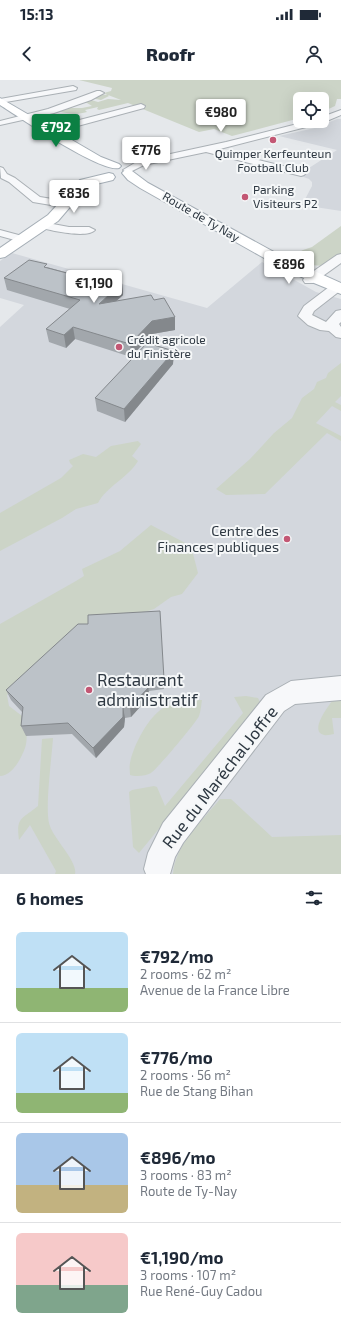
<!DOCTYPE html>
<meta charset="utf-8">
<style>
body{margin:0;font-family:"Exo 2",sans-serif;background:#f6f6f7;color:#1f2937;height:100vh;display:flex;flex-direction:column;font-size:15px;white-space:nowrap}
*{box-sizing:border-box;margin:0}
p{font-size:13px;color:#747a83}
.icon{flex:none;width:22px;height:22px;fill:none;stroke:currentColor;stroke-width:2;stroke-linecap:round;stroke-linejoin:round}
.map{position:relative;height:794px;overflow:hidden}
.sheet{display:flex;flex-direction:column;background:#fff;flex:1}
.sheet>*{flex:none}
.controls{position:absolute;left:293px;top:12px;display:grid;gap:8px}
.controls a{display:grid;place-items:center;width:36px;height:36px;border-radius:6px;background:#fff;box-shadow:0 4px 16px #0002;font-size:20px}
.price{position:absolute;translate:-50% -34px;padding:0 9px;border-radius:4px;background:#fff;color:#222;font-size:13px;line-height:26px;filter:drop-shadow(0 1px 2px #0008)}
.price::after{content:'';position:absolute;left:50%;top:24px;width:12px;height:9px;margin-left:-6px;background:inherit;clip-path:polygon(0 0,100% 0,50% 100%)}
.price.current{background:#0b8043;color:#fff}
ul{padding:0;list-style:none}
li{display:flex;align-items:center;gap:12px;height:100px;padding:0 16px}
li+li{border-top:1px solid #e0e1e3}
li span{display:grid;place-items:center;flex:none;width:112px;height:80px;border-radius:6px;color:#555}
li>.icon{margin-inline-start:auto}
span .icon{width:48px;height:48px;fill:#fffc;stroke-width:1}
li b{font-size:17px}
h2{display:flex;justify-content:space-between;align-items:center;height:48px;padding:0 16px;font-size:17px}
.status{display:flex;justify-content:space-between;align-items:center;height:28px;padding:0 20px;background:#fff;direction:ltr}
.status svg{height:11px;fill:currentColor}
header{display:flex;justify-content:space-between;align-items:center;height:52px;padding:0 16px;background:#fff;font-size:18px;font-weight:800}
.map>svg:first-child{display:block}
</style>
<div class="status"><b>15:13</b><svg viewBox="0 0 49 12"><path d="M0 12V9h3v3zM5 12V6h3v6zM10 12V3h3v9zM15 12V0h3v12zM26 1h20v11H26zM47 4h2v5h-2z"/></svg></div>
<header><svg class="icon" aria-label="back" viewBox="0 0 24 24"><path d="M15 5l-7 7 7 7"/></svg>Roofr<svg class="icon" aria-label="person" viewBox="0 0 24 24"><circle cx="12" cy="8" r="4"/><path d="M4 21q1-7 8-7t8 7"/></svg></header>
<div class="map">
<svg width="341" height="794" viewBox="0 0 341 794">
<rect width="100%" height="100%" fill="#e5e8eb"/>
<g fill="#d3d7dd">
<polygon points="337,39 341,39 341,131 302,125 312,106 312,102 309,99 298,95 337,70 279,56 315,48"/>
<polygon points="12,173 207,228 262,182 316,212 341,219 341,794 0,794 0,247 24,225 0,218 0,181"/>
</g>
<g fill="#ccd4c7">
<path d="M79 0H341V19H337L335 26 322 32V19H300V38L232 56 214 49 199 52 128 23 99 30 97 29 98 27 85 30 87 32C77 35 68 34 58 31L65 28H82L92 26 87 23H80L91 20 98 22 108 19 121 20 108 15 109 16 101 20 91 18 98 14 107 15 104 13 111 11 112 8Z"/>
<polygon points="341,146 341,178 323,186 311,185 290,177 303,170 312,167"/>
<polygon points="341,283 341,316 335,322 341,325 341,331 332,326 316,343 341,356 341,361 327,353 265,414 226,415 216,409 250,379 274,353 292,338 302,318 314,309 317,302 326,298 328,293"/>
<path d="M138 361 141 364 132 376 138 381C128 398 107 406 98 423L76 429 62 438 0 471V433L61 398 73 386 70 383 69 380 83 374 96 377 111 366Z"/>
<path d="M151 445 191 466 198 493 182 514 171 517 154 529 114 542 46 584 7 615 9 626 26 639C26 648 28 660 25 668 21 679 12 696 0 696V544L76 501 84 496 82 489 120 471Z"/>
<polygon points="246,616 258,618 260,622 258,628 139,773 133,767 129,712 132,710 154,706 157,707 165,726 243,633 234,617"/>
<path d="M199 620H202C201 625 201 631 199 636 195 644 158 688 151 693 146 696 136 697 130 695 130 691 129 687 130 683 133 666 149 635 165 627 175 622 188 622 199 620Z"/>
<path d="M332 621H341V638H332L334 654C332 654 327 656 324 655 309 651 328 627 332 621Z"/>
<path d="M53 658C52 677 44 731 50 746 54 759 78 782 75 794H55L56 791 30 745 19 760C16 737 21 740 38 726L42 659Z"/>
<path d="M220 719H231L272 757 341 755V794H173C175 765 202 741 220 719Z"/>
</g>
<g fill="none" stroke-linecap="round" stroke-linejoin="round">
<g stroke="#aab0b5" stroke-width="2">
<g id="minor">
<polygon points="73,6 77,8 76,10 0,23 0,19"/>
<polygon points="97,11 100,11 104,13 91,20 54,33 0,45 0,41 48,29"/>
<polygon points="141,24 145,26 144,28 48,54 44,51 45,49"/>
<polygon points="341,30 341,35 322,43 216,70 304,91 306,93 304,95 301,96 206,72 144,85 128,93 123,90 138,81 226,62 309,41 322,41 322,37"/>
<polygon points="0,87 3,88 7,94 15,98 40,117 64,121 69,127 64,130 57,126 33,122 9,102 1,98"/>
<path d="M42 142 69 147H89L95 150C87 159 49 150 38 147L36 145 38 143Z"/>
<polygon points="0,150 26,157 28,159 26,161 22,162 0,156"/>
<polygon points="341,174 341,183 313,203 305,203 303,200 305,197 337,175"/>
<polygon points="337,203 341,204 341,210 314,231 312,235 326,242 336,231 341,230 341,242 339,244 341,247 341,258 336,257 329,251 320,250 308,245 298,236 304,226 333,204"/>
<polygon points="341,596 341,620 295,624 284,631 183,763 175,777 170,794 146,794 144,789 148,773 163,743 266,615 291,601"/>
</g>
</g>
<g stroke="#a5aeb6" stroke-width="2">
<g id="major">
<path d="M0 18 101 77 119 84 121 86 119 88C101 93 19 37 0 25Z"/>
<polygon points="128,89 132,91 148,103 283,177 341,203 341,214 314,203 273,183 140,108 128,100 122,93 124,91"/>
<polygon points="109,93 113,94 115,97 113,100 88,106 58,141 5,177 0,178 0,168 48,135 80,100"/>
</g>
</g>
<use href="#minor" fill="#f7f8fa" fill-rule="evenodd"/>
<use href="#major" fill="#fff" fill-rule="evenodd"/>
</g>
<g fill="#a2a7ac">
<polygon points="47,187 101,202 122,203 123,215 116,221 154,220 175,237 175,250 152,254 131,277 75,259 66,268 49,262 46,249 70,229 7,210 4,198"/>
<polygon points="174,271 173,284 125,342 97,331 95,318"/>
<polygon points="164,599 164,609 149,611 149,617 131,637 125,638 124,647 96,678 72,654 26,656 21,646 22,632 11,620 6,610"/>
</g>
<g fill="#84888c">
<polygon points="122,203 123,215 100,236 99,224"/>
<polygon points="175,237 175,250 152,254 131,277 130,264 152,241"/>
<polygon points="73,247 75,259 66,268 64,255"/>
<polygon points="174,271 173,284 125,342 124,329"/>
<polygon points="148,600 149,617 131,637 130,627"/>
<polygon points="123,627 125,638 124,647 96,678 93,668"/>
</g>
<g fill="#bcc2c8" stroke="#84888c">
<polygon points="29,180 47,184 44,187 101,202 105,198 122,203 99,224 151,215 154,220 164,218 175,237 152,241 130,264 73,247 64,255 46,249 80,220 4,198"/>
<polygon points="147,263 174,271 124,329 95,318"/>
<polygon points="160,531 164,599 148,600 149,607 130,627 123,627 123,637 93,668 68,643 21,646 23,627 6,610 78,544 88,544 88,535"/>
</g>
<g fill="#c35774" stroke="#f5f7f8" stroke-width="1.5">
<circle cx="273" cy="60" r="4"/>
<circle cx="245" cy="117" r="4"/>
<circle cx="119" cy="267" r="4"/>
<circle cx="287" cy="459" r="4"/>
<circle cx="89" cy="610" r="4"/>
</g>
<g text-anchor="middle" stroke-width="4" stroke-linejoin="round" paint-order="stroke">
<g font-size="12" fill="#2e3842" stroke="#f5f7f8" text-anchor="start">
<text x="273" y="78" text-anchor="middle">Quimper Kerfeunteun<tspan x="273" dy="14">Football Club</tspan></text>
<text x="253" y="114">Parking<tspan x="253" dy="14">Visiteurs P2</tspan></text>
<text x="127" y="264">Crédit agricole<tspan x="127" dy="14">du Finistère</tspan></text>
</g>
<g font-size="12" fill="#2e3842" stroke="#f5f7f8">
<text transform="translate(201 137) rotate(30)" y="4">Route de Ty Nay</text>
</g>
<g font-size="14" fill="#2e3842" stroke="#f5f7f8" text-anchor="end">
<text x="279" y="456">Centre des<tspan x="279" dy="16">Finances publiques</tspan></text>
</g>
<g font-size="17" fill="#2e3842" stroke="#f5f7f8" text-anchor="start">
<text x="97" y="606">Restaurant<tspan x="97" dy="20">administratif</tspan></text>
</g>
<g font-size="17" fill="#2e3842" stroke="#f5f7f8">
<text transform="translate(220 697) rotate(-52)" y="6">Rue du Maréchal Joffre</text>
</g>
</g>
</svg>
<div class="controls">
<a><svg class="icon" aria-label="locate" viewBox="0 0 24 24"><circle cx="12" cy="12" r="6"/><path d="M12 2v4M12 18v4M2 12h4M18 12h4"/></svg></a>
</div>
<b class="price" style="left:221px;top:53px">€980</b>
<b class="price current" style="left:56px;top:68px">€792</b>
<b class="price" style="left:146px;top:91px">€776</b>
<b class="price" style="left:74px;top:134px">€836</b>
<b class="price" style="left:289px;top:205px">€896</b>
<b class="price" style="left:94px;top:224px">€1,190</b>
</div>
<section class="sheet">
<h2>6 homes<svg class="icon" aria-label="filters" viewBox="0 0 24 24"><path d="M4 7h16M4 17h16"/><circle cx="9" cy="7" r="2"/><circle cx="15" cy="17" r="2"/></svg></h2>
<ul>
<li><span style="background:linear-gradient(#bfe0f5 70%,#8fb573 0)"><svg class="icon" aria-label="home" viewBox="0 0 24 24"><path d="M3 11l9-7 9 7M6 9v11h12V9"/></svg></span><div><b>€792/mo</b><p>2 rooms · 62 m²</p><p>Avenue de la France Libre</p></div></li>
<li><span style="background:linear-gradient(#bfe0f5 75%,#8fb573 0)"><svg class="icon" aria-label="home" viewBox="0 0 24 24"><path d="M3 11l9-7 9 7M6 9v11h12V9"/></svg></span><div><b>€776/mo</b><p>2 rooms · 56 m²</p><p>Rue de Stang Bihan</p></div></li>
<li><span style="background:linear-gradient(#a9c7e8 65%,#c2b280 0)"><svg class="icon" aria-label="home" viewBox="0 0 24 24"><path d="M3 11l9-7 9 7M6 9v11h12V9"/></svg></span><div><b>€896/mo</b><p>3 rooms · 83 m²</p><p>Route de Ty-Nay</p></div></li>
<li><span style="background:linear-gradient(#f6c9c9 65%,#7fa58c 0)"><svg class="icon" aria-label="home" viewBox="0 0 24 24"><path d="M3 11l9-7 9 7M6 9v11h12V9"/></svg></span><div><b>€1,190/mo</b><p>3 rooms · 107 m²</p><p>Rue René-Guy Cadou</p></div></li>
</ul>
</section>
